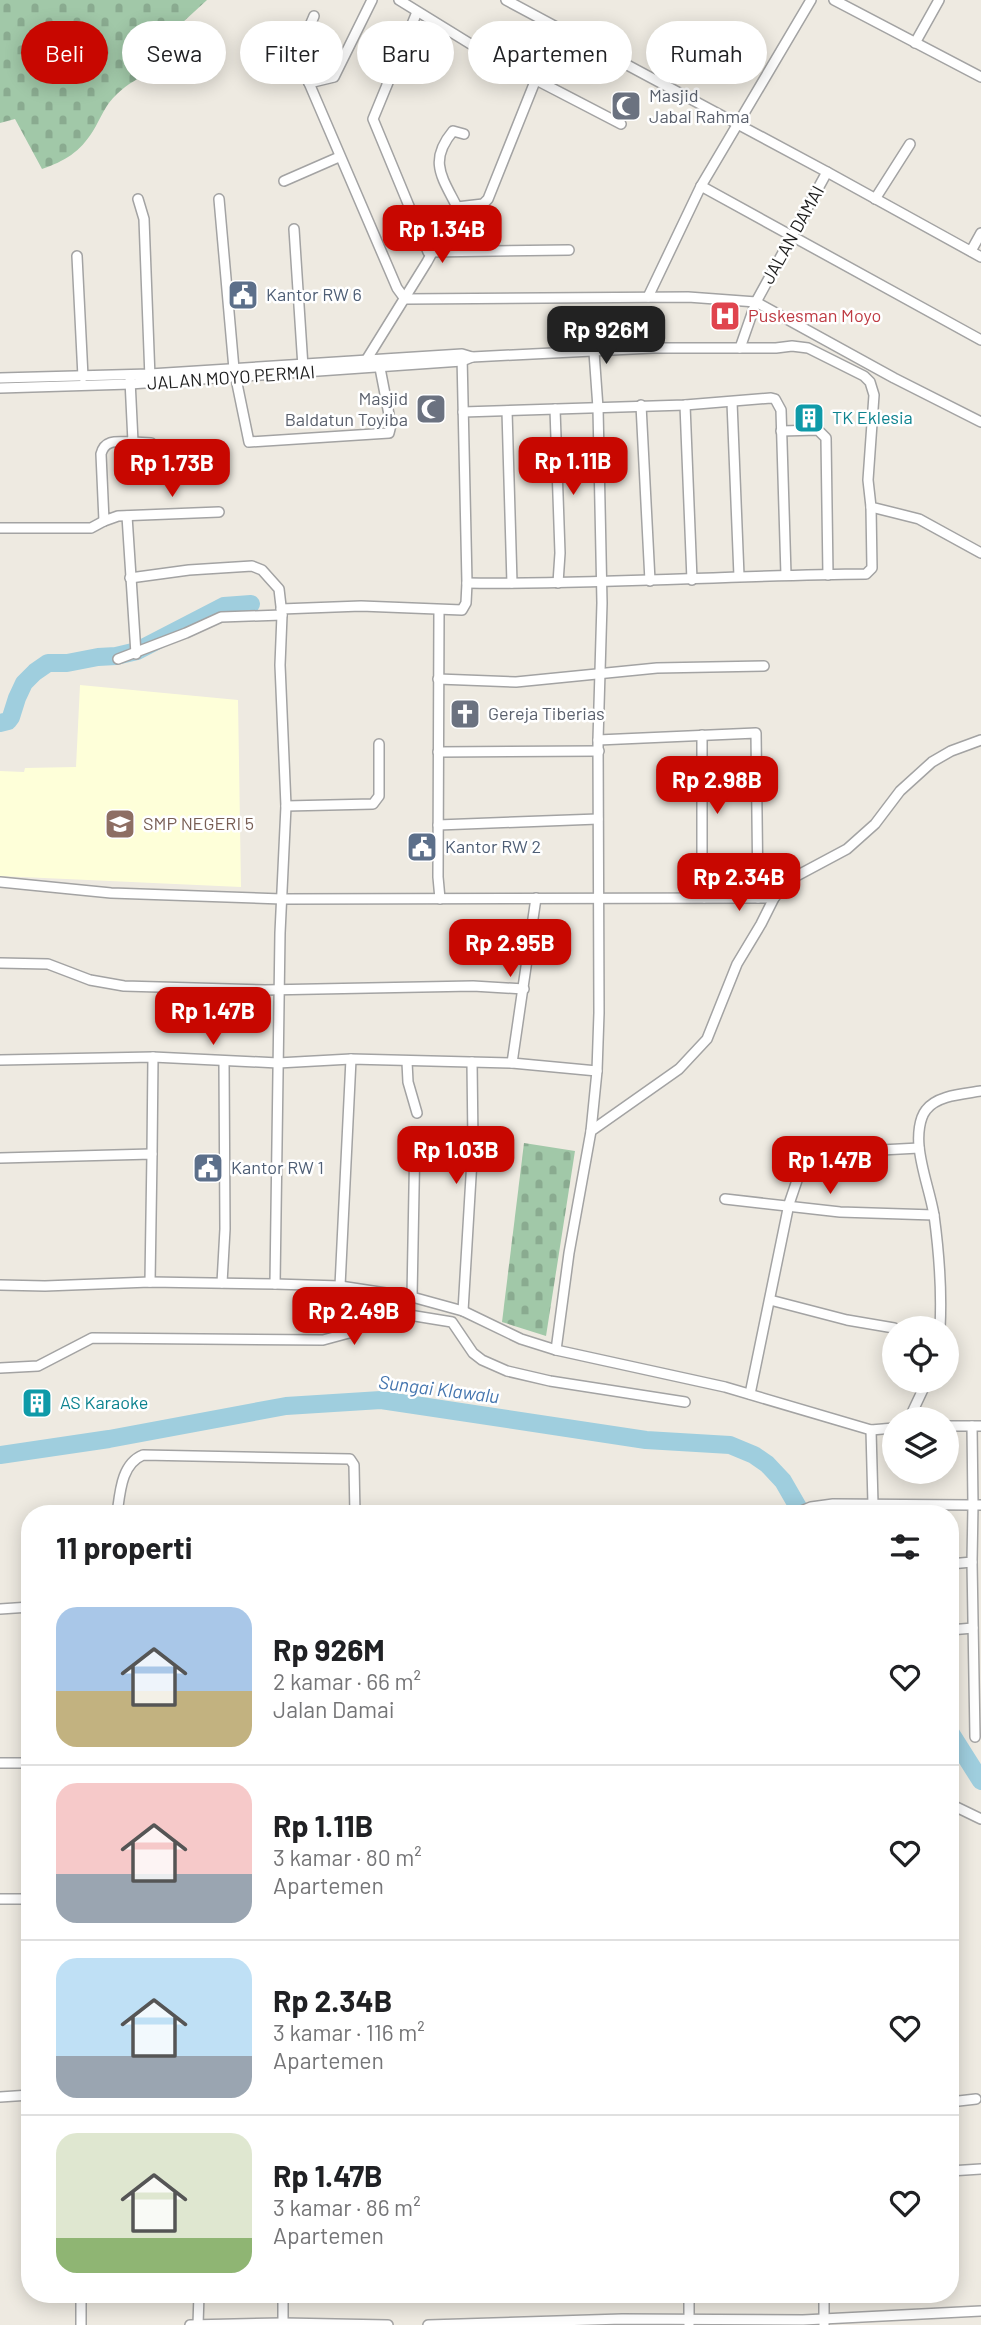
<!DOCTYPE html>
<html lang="id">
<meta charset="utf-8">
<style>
body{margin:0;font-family:Barlow,sans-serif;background:#f2f2f2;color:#202124;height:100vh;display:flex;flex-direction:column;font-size:26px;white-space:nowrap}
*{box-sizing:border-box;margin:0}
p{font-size:23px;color:#757577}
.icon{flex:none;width:38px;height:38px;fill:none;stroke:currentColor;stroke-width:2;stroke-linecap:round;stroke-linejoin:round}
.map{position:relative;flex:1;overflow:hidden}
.details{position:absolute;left:21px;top:1505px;width:938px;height:798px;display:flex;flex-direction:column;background:#fff;border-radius:28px;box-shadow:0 4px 18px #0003}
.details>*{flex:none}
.top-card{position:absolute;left:21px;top:21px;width:940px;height:63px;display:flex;gap:14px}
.tools{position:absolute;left:882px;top:1316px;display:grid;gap:14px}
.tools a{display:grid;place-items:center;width:77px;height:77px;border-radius:50%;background:#fff;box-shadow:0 4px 18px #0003;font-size:35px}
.price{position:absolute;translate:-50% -60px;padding:0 16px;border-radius:14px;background:#c80700;color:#fff;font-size:23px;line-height:46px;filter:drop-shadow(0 2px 4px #0008)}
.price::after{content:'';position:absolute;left:50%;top:42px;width:21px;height:16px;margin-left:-10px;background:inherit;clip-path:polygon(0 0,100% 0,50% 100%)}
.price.selected{background:#222;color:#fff}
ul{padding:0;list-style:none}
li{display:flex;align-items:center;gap:21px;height:175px;padding:0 35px}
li+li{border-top:2px solid #e0e0e0}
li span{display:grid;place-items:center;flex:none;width:196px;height:140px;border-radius:21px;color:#555}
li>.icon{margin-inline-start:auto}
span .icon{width:84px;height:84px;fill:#fffc;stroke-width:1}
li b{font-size:30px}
h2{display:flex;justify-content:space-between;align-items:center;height:84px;padding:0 35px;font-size:30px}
.tag{padding:0 24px;border-radius:32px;background:#fff;box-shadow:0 4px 18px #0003;font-size:24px;line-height:63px}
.tag.selected{background:#c80700;color:#fff}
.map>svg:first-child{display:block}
</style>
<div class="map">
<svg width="981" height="2325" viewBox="0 0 981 2325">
<defs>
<pattern id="cemetery-stones" width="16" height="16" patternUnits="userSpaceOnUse" patternTransform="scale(1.75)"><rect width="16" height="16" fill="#a1c8a8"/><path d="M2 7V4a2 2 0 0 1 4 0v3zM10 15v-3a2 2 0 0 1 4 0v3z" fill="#8aab90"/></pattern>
</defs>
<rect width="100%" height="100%" fill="#eeeae1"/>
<polygon fill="#feffd9" points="80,685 238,700 241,887 0,876 0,771 24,772 25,768 76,767"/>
<g fill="url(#cemetery-stones)">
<path d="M0 0H207L182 23 183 37 148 57 153 70C141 77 127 84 117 94 105 105 101 118 93 131 80 152 65 161 42 169L15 119 0 123Z"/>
<polygon points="524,1143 575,1151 546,1336 502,1322"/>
</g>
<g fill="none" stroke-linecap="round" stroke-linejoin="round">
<g stroke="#9fcede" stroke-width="18">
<polyline points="0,723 8,721 11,717 17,698 24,683 35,672 48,663 67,663 98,657 116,656 137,651 224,606 251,604"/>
<polyline points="0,1455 109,1439 286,1406 381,1400 646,1440 730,1445 754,1455 767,1464 783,1481 802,1514"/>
<polyline points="950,1732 981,1781"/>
</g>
<g stroke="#a3a3a3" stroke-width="12">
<g id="street">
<polyline points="372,0 334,77 309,83 397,288 405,299 688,297 756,302 894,378 981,422"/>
<polyline points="399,0 490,56 621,124"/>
<polyline points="506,0 827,172 756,302 740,348"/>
<polyline points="834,0 981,77"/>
<polyline points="417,12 373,119 428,252 569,250"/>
<polyline points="915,43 939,0"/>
<path d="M309 83C291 56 303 43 314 16"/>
<polyline points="827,172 981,257"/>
<polyline points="284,181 339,157"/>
<polyline points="701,186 981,340"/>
<polyline points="138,199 144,219 150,378"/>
<polyline points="219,199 234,369 249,442 389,433 391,425 380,368"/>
<polyline points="875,199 910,144"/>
<polyline points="457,207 483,204 488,199 536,79"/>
<polyline points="294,229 303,367"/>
<polyline points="971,251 981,233"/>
<polyline points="77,256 83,377"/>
<polyline points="648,297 701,186 811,0"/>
<polyline points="472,357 652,348 776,348 792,346 808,348 864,376 870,382 874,395 868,480 871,507 919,519 981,553"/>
<path d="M365 362 427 262 457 207C442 177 428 161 453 131L464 134"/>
<polyline points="0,378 150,374 462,354 472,357 462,361 130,384 0,388"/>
<path d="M130 380 133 442C119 442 105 438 101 454L104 521 118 516 219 512"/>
<polyline points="732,402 739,576"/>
<polyline points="641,405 650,581"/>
<polyline points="685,405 692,580"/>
<polyline points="555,409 560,553 558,583"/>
<polyline points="507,411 512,583"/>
<polyline points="463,412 685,405 771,398 775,399 781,410 786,575"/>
<polyline points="781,431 818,430 826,438 828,575"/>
<polyline points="133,442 151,443 154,455"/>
<polyline points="127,516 136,654"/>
<polyline points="0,528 91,528 104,521"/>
<polyline points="130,578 189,570 252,566 262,570 279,589 282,615 280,665 286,806 280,933 275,1284"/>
<path d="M467 583C600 585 733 575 866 574L872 568 871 507"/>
<polyline points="281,609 361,606 462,610 466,603 467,583 462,356"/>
<polyline points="439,610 438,877 440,899"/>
<polyline points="118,659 186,633 221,617 282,615"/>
<polyline points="438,679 516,682 657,668 764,666"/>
<polyline points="702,735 702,866 704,898"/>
<polyline points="598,740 756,733 758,898"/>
<polyline points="438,752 599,751"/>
<polyline points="286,806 373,804 379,796 379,744"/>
<polyline points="438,825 598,819"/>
<polyline points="0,882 111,893 282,899 774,898"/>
<polyline points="0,963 48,964 90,980 124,986 265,990 473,986 524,989"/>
<polyline points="0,1060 153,1057 278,1063 351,1059 512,1063 597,1071"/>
<polyline points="407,1062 408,1082 417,1113"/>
<polyline points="512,1063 536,898"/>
<polyline points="591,1131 597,1071 599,1013 598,740 602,603 598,408 594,352"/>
<polyline points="152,1154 153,1057"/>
<polyline points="0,1158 152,1154 150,1282"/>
<polyline points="725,1199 840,1212 934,1215"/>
<polyline points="222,1283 225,1229 224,1062"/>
<polyline points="0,1285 45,1286 150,1282 275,1284 340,1286 412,1297 463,1311 521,1339 556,1350 725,1387 871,1430 894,1428"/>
<polyline points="340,1286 351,1059"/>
<polyline points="412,1297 415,1136"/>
<polyline points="770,1300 847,1320 894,1328"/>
<polyline points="463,1311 473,1143 472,1062"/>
<path d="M940 1328C942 1291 939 1252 934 1215 930 1192 921 1169 919 1146 918 1135 919 1119 926 1110 937 1095 964 1094 981 1091"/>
<polyline points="556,1350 569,1253 591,1131 679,1069 707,1039 737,964 761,924 774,898 789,880 847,849 875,824 900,791 932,762 951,751 981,740"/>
<polyline points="0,1368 38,1366 92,1338 323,1340 349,1333 359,1319 373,1313 409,1315 452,1322 473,1353 482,1360 507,1371 550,1381 685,1402"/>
<polyline points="750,1394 789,1204 808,1148 810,1146 843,1152 919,1148"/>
<polyline points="909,1419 927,1381"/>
<polyline points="947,1426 981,1426"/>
<polyline points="972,1426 973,1505 981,1505"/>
<polyline points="871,1430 873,1504"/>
<path d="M117 1514C120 1493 121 1464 143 1455L350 1459 354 1465 355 1514"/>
<polyline points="794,1514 811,1507 833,1504 973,1505 972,1562 950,1564"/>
<polyline points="972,1562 975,1737"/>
<polyline points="0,1609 30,1607"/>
<polyline points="950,1630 973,1628"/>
<polyline points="0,1763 30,1763"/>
<polyline points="950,1804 981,1819"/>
<polyline points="0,1899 30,1899"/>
<polyline points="0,2097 30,2095"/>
<polyline points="950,2102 976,2099"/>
<polyline points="950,2171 981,2169"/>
<polyline points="81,2294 81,2325"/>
<polyline points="283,2294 283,2323"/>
<polyline points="689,2294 689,2324"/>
<polyline points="824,2294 824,2324"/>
<polyline points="190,2325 283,2323 388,2325"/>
<polyline points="198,2325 199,2294"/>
<polyline points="428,2325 622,2319 803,2320 981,2311"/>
</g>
</g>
<use href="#street" stroke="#fff" stroke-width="9"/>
</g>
<defs>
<g id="mosque-square" transform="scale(1.575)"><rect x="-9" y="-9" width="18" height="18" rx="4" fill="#6b7280" stroke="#fff"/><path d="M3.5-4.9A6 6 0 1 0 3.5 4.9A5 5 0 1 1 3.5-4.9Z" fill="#fff"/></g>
<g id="civic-square" transform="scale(1.575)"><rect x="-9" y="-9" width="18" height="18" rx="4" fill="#5c6f8a" stroke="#fff"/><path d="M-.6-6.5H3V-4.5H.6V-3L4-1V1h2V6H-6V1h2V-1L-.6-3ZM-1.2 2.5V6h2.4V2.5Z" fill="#fff"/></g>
<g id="hospital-square" transform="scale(1.575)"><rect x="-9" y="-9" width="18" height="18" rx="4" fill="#e0444e" stroke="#fff"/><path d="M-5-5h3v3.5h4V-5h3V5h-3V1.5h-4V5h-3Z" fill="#fff"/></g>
<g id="building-square" transform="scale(1.575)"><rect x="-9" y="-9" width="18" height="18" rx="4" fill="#0f9aa8" stroke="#fff"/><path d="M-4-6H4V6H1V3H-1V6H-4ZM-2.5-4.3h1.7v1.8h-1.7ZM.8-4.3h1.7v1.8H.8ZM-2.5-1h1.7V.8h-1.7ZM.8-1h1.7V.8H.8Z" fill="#fff"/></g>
<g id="church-square" transform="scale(1.575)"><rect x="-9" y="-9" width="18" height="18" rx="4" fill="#6b7280" stroke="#fff"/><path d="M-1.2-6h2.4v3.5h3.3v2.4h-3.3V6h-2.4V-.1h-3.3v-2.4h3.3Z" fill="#fff"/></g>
<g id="school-square" transform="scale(1.575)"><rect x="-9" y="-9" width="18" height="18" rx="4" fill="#8d6e63" stroke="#fff"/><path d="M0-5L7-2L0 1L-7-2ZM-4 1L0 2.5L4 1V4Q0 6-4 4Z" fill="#fff"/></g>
</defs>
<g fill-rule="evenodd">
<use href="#mosque-square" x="626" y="106"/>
<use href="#civic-square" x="243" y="295"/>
<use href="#hospital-square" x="725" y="316"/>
<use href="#mosque-square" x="431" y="409"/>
<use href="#building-square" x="809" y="418"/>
<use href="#church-square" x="465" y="714"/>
<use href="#school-square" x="120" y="824"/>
<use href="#civic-square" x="422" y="847"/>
<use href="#civic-square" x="208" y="1168"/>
<use href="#building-square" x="37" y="1403"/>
</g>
<g text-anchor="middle" stroke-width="5" stroke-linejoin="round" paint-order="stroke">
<g font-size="18" fill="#5b616d" stroke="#fff" text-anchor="start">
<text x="649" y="102">Masjid<tspan x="649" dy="21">Jabal Rahma</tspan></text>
<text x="408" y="405" text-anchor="end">Masjid<tspan x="408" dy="21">Baldatun Toyiba</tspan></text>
<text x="488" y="720">Gereja Tiberias</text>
</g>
<g font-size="18" fill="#1c1c1c" stroke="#fff">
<text transform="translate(793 235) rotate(-61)" y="6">JALAN DAMAI</text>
<text transform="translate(231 378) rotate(-4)" y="6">JALAN MOYO PERMAI</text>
</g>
<g font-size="18" fill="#4e5e75" stroke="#fff" text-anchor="start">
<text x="266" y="301">Kantor RW 6</text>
<text x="445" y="853">Kantor RW 2</text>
<text x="231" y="1174">Kantor RW 1</text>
</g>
<g font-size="18" fill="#be3a42" stroke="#fff" text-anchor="start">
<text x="748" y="322">Puskesman Moyo</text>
</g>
<g font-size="18" fill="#0d838f" stroke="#fff" text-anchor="start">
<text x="832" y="424">TK Eklesia</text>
<text x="60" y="1409">AS Karaoke</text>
</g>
<g font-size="18" fill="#785e54" stroke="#fff" text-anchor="start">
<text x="143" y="830">SMP NEGERI 5</text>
</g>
<g font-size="19" font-style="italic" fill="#4576af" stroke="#fff">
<text transform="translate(439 1389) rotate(7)" y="7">Sungai Klawalu</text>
</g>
</g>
</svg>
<div class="tools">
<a><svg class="icon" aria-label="locate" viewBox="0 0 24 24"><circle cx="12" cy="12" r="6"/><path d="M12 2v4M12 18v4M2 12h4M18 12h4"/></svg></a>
<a><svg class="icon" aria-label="layers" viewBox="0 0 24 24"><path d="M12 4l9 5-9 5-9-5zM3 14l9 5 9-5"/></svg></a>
</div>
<b class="price" style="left:442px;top:265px">Rp 1.34B</b>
<b class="price selected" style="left:606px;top:366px">Rp 926M</b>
<b class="price" style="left:573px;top:497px">Rp 1.11B</b>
<b class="price" style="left:172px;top:499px">Rp 1.73B</b>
<b class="price" style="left:717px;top:816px">Rp 2.98B</b>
<b class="price" style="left:739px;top:913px">Rp 2.34B</b>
<b class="price" style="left:510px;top:979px">Rp 2.95B</b>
<b class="price" style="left:213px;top:1047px">Rp 1.47B</b>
<b class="price" style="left:456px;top:1186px">Rp 1.03B</b>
<b class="price" style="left:830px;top:1196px">Rp 1.47B</b>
<b class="price" style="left:354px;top:1347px">Rp 2.49B</b>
<div class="top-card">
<a class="tag selected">Beli</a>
<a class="tag">Sewa</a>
<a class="tag">Filter</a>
<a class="tag">Baru</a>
<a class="tag">Apartemen</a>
<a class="tag">Rumah</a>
</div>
<section class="details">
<h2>11 properti<svg class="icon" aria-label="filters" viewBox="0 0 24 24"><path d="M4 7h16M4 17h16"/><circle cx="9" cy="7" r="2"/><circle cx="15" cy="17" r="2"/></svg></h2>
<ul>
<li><span style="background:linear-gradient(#a9c7e8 60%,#c2b280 0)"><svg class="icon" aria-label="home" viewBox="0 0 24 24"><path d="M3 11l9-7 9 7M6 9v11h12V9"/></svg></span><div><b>Rp 926M</b><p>2 kamar · 66 m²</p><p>Jalan Damai</p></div><svg class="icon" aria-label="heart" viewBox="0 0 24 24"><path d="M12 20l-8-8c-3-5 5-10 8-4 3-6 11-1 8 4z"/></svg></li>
<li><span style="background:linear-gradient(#f6c9c9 65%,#9aa5b1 0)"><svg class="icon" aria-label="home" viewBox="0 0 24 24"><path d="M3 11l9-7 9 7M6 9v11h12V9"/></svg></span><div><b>Rp 1.11B</b><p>3 kamar · 80 m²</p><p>Apartemen</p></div><svg class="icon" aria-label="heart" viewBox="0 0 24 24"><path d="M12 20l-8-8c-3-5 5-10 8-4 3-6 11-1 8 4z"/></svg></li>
<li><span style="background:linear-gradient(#bfe0f5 70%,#9aa5b1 0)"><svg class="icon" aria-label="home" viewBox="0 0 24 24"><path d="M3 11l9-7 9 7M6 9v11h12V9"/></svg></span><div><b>Rp 2.34B</b><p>3 kamar · 116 m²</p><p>Apartemen</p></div><svg class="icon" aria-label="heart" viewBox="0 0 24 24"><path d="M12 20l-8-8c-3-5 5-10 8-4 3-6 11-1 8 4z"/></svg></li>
<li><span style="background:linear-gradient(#dfe7d0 75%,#8fb573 0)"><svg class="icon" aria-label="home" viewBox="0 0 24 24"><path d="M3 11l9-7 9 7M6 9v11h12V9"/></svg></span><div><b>Rp 1.47B</b><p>3 kamar · 86 m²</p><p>Apartemen</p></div><svg class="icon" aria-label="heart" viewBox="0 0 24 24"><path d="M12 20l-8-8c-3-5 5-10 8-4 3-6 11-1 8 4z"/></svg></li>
</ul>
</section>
</div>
